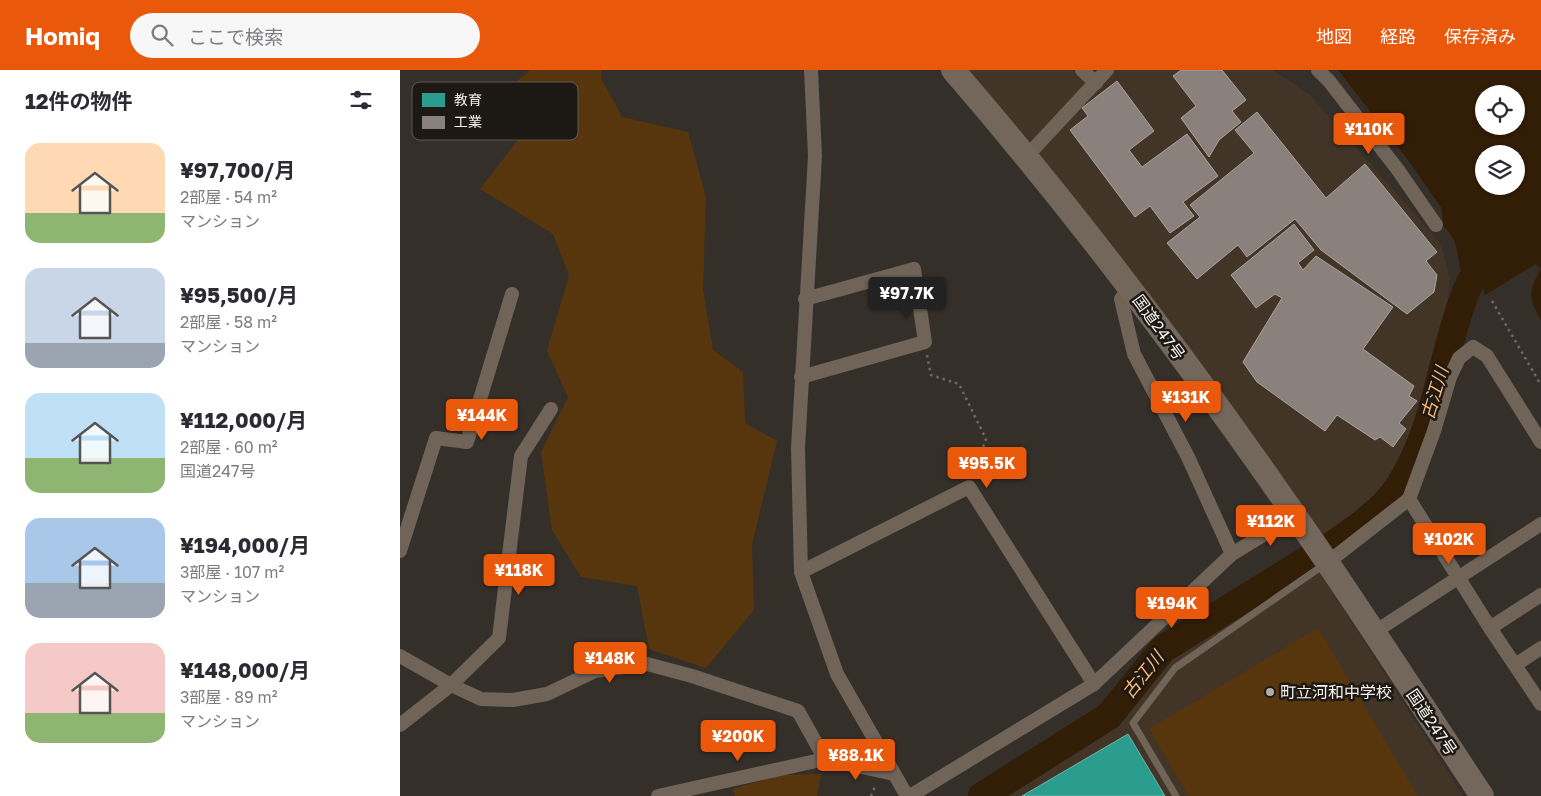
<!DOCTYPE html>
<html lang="ja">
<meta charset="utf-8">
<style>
body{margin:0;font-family:"Golos Text","Noto Sans JP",sans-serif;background:#f7f7f7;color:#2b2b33;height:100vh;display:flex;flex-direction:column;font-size:19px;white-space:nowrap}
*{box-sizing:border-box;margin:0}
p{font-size:16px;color:#7c7c81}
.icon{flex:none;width:28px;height:28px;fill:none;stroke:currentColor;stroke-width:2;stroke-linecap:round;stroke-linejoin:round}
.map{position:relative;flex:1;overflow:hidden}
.side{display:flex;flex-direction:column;background:#fff;width:400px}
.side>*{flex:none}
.tools{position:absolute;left:1075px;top:15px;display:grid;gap:10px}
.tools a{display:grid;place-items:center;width:50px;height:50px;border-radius:50%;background:#fff;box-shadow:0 1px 4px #0004;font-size:25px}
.price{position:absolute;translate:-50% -42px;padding:0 11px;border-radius:5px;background:#ea580c;color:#fff;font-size:16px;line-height:32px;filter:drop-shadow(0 1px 2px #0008)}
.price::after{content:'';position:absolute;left:50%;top:30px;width:15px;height:11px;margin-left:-8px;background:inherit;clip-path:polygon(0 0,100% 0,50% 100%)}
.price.on{background:#222;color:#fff}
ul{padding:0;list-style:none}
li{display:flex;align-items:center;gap:15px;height:125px;padding:0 25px}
li span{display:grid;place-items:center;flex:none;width:140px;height:100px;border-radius:15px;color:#555}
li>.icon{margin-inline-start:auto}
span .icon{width:60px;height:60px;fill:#fffc;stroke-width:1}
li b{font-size:21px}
h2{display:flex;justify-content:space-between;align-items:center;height:60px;padding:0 25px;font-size:21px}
header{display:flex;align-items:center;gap:30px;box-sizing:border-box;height:70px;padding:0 25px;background:#ea580c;color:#fff}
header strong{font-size:24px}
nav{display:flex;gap:28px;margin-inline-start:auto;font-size:18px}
.search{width:350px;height:45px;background:#f7f7f7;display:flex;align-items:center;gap:12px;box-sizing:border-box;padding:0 18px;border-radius:28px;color:#7c7c81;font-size:19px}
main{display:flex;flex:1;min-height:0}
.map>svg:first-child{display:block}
</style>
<header>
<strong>Homiq</strong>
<div class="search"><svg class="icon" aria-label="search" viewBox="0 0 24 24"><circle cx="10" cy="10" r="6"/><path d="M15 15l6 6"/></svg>ここで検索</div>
<nav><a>地図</a><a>経路</a><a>保存済み</a></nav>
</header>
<main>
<section class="side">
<h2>12件の物件<svg class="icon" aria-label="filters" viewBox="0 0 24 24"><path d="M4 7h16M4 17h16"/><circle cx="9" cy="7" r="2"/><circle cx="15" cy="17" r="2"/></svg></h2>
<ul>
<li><span style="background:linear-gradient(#ffd9b3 70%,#8fb573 0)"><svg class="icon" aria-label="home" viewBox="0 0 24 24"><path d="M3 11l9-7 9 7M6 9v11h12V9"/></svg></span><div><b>¥97,700/月</b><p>2部屋 · 54 m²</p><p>マンション</p></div></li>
<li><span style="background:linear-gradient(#c9d6e8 75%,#9aa5b1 0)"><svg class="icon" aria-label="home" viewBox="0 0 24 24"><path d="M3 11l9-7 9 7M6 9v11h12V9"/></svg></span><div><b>¥95,500/月</b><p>2部屋 · 58 m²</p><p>マンション</p></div></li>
<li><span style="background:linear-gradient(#bfe0f5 65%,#8fb573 0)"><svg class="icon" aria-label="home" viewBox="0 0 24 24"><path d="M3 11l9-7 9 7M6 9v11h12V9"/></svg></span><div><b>¥112,000/月</b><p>2部屋 · 60 m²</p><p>国道247号</p></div></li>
<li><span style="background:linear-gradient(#a9c7e8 65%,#9aa5b1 0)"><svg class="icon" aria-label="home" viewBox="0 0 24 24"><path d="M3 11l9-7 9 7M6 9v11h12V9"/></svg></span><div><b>¥194,000/月</b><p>3部屋 · 107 m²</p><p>マンション</p></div></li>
<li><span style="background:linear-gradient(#f6c9c9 70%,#8fb573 0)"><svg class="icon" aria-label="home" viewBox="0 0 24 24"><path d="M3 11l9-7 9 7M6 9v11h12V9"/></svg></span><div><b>¥148,000/月</b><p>3部屋 · 89 m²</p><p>マンション</p></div></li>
</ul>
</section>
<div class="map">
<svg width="1141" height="726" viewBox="0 0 1141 726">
<rect width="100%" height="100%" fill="#352f2a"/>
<g fill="#423427">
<polygon points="565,0 873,0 909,24 1041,174 1050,209 1044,264 1011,375 992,411 965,442 925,467 735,213"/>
<polygon points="913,492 1063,726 603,726 720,652 767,592"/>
</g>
<g fill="#58360d">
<polygon points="130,0 201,0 201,8 222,47 288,62 306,127 303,219 313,280 343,302 345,353 377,371 352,474 354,540 306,598 249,579 237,516 181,507 152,460 141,382 168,327 147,281 169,205 153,164 80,119 121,66 110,17"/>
<polygon points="918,558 1018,726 789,726 749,659"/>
<polygon points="421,704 417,726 335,726 332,719 382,705"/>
</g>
<path fill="#321d07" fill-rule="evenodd" d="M938 0H1141V250C1128 227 1128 222 1141 199L1136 194 1085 225 1077 199H1060C1058 183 1056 166 1043 156L1042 139 1011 94ZM1084 24H1116V56H1084ZM1084 84H1116V116H1084Z"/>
<polygon fill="#2a9d8f" stroke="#68b6ab" points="728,664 765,726 622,726"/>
<g fill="#8a817c" stroke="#aba39e">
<polygon points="781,0 822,0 846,30 832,41 841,52 819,70 809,87 781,48 796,36 773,6"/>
<polygon points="717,11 754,61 729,80 742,97 787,64 818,106 783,132 794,146 770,163 750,136 735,147 670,60 688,46 682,38"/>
<polygon points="857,42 926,128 965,94 1037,182 1026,191 1037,205 1034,222 1007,244 921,180 895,149 847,187 838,175 797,209 767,173 800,147 790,135 854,83 835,60"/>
<polygon points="894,154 914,180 898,193 903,200 916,186 993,237 963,279 1014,316 1009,326 1017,331 999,353 1006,359 993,377 980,367 975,370 937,345 925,361 857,312 843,292 882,228 875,224 856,238 831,205"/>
</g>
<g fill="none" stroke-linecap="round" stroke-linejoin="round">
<g stroke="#321d07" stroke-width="28">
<path d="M931 476C955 459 980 443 997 419 1035 363 1040 292 1063 230 1066 219 1072 209 1077 199"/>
<polyline points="582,726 709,646 763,579 907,490"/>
</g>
<g stroke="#706961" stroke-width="2.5" stroke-dasharray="2.5 4" stroke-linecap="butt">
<polyline points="1092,231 1141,315"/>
<polyline points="527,285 531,305 559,314 586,369 573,404"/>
<polyline points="471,726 476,714"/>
</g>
<polyline stroke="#706459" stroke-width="7" points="776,726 733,653 775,598 925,494"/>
<g stroke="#706459" stroke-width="14">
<polyline points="411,0 415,86 398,378 401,502 437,604 507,726"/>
<polyline points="682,0 696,13"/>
<polyline points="918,0 929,11 998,100 1036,155"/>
<polyline points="627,86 707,0"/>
<polyline points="730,218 721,229 734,284 788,387 832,484"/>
<polyline points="401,307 525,272 514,199 405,229"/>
<polyline points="1009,429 1090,558 1141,634"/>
<polyline points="0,481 36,368 67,372 112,224"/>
<polyline points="927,493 1009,429 1034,361 1050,307 1059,288 1073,277 1087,286 1141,372"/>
<polyline points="401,502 569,417 694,614"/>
<polyline points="1090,558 1141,525"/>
<polyline points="973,563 1141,454"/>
<polyline points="0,586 51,615 81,629 113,630 147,624 195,601 247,594 292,606 398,641 425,689"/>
<polyline points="1115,595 1141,578"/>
<polyline points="0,655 51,615 99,568 121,386 151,339"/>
<polyline points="258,726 425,689 494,704"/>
<polyline points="510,726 694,614 832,484 894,446"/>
</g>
<path stroke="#73675c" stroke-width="24" d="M553 0C688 156 811 322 927 492 980 570 1030 648 1082 726"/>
</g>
<circle fill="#b4aea8" stroke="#1c1814" stroke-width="2" cx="870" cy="622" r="5"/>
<g text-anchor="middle" stroke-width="5" stroke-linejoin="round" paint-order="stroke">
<g font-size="16" fill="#f8f2ec" stroke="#1c1814">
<text transform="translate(759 257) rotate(54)" y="6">国道247号</text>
<text transform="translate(1032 652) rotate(56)" y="6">国道247号</text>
</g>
<g font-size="16" fill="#f8f2ec" stroke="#1c1814" text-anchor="start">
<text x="880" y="628">町立河和中学校</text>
</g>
<g font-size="18" font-style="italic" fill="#feb875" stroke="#1c1814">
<text transform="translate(1035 323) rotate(-73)" y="6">古江川</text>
<text transform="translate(743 605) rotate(-51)" y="6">古江川</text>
</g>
</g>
<rect x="12" y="12" width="166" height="58" rx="8" fill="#1c1814" stroke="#5e5955" stroke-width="1"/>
<rect x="22" y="23" width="23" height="14" fill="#2a9d8f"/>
<rect x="22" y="46" width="23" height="13" fill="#8a817c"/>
<g font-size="14" fill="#f8f2ec">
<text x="54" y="35">教育</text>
<text x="54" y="57">工業</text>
</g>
</svg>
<div class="tools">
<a><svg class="icon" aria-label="locate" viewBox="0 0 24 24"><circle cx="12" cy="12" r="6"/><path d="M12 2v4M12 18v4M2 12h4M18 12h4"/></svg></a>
<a><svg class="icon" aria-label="layers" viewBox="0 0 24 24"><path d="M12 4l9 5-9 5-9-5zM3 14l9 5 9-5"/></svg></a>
</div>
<b class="price" style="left:969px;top:85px">¥110K</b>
<b class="price on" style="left:507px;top:249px">¥97.7K</b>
<b class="price" style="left:786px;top:353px">¥131K</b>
<b class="price" style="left:82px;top:371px">¥144K</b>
<b class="price" style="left:587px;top:419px">¥95.5K</b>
<b class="price" style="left:871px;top:477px">¥112K</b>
<b class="price" style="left:1049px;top:495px">¥102K</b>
<b class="price" style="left:119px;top:526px">¥118K</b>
<b class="price" style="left:772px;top:559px">¥194K</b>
<b class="price" style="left:210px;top:614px">¥148K</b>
<b class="price" style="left:338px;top:692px">¥200K</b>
<b class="price" style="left:456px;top:711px">¥88.1K</b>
</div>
</main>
